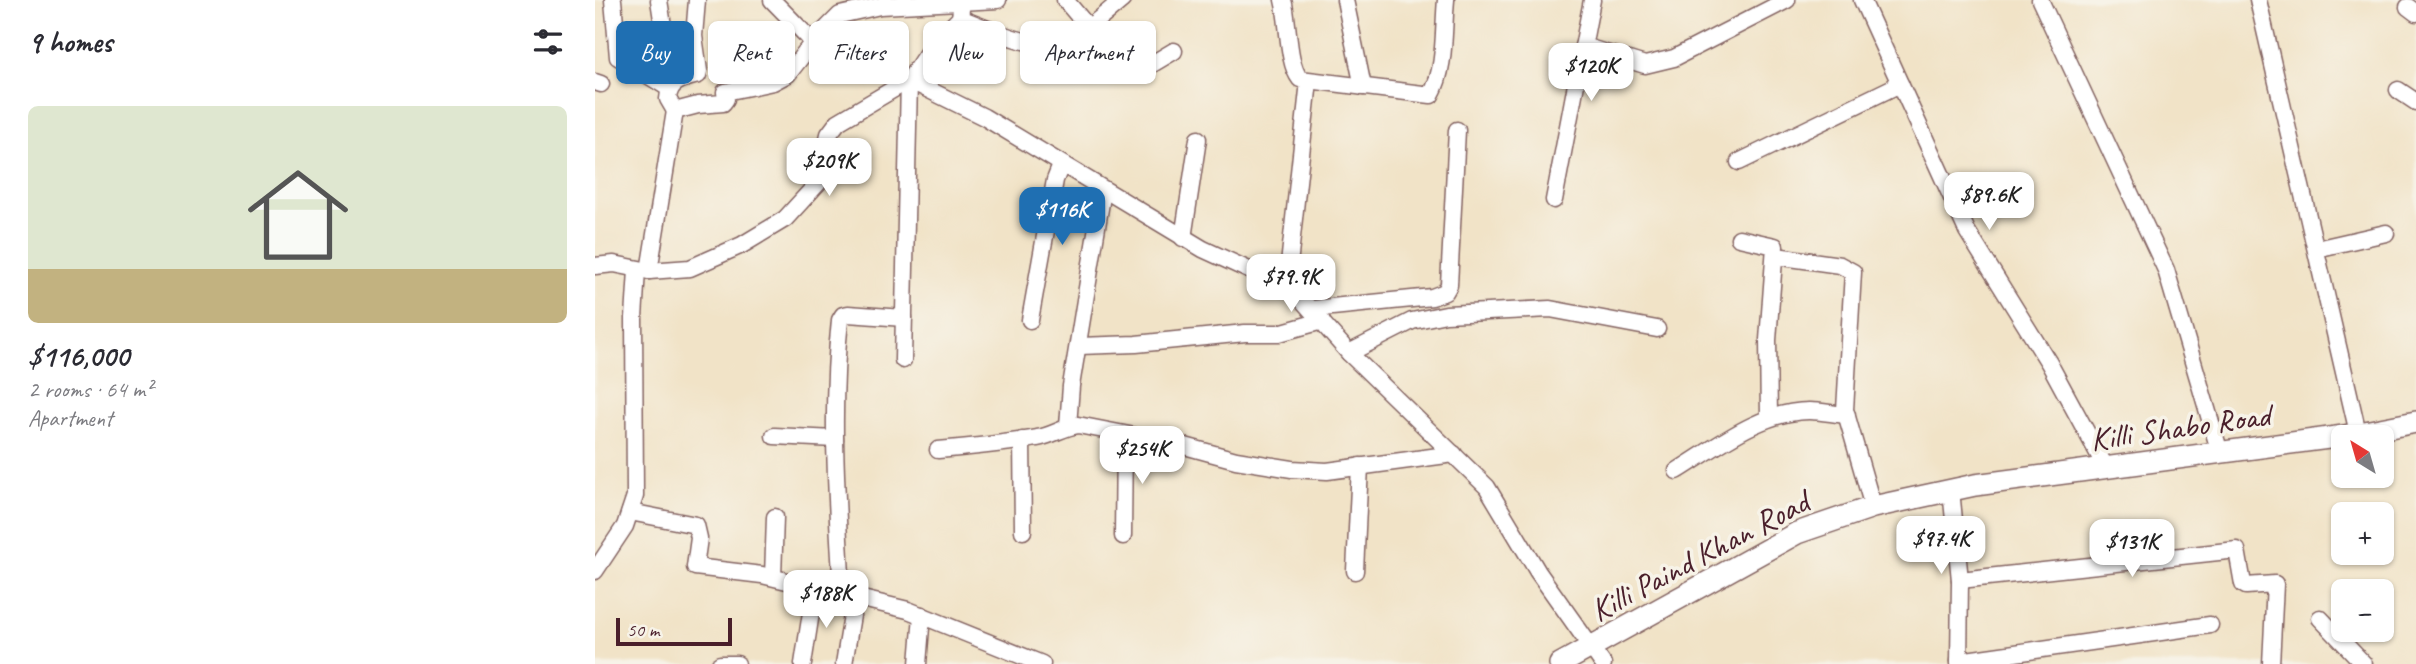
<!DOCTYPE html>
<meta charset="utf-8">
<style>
body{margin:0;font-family:Caveat,sans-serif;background:#f2f2f3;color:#2b2b33;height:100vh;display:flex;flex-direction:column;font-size:26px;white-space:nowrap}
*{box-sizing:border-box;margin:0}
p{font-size:23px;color:#7c7c81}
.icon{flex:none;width:38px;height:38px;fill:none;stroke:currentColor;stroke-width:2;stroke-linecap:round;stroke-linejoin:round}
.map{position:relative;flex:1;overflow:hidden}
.details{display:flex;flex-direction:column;background:#fff;width:595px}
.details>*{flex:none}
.top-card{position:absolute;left:21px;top:21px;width:665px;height:63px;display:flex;gap:14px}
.needle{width:46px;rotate:323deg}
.tools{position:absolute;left:1736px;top:425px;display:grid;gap:14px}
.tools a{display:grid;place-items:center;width:63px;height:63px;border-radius:10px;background:#fff;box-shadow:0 2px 5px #0004;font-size:35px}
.scale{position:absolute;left:21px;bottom:18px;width:116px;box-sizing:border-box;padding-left:7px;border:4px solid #4a1f2b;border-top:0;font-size:19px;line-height:24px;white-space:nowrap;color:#4a1f2b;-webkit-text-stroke:5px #f7f3e8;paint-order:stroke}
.price{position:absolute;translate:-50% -60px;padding:0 16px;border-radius:14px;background:#fff;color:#222;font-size:23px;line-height:46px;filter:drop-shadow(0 2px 4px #0008)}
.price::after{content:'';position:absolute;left:50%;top:42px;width:21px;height:16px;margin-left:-10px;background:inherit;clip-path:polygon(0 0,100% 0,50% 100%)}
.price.current{background:#1f6fb2;color:#fff}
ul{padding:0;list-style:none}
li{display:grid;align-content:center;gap:14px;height:371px;padding:0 28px}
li+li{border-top:2px solid #e1e1e2}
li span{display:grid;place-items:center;height:217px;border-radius:10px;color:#555}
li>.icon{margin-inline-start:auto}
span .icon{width:126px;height:126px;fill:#fffc;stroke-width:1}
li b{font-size:30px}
h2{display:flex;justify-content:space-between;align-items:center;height:84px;padding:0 28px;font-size:30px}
.tag{padding:0 24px;border-radius:10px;background:#fff;box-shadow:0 2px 5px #0004;font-size:24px;line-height:63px}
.tag.current{background:#1f6fb2;color:#fff}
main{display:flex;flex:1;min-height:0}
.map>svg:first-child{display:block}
</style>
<main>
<section class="details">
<h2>9 homes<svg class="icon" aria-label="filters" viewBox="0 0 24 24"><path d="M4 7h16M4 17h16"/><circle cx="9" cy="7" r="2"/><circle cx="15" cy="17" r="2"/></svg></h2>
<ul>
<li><span style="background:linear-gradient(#dfe7d0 75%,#c2b280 0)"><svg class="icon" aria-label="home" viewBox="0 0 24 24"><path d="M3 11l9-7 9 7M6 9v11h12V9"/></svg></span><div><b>$116,000</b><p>2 rooms · 64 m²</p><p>Apartment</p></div></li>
</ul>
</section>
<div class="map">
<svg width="1821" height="664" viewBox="0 0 1821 664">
<rect width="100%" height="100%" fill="#f7f3e8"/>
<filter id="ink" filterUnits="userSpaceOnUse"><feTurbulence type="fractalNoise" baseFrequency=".0143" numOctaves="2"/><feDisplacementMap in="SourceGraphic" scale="14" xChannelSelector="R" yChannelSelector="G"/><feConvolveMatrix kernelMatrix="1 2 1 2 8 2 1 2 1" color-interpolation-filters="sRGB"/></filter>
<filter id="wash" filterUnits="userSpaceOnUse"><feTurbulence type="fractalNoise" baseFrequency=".00686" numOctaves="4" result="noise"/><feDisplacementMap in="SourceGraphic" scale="28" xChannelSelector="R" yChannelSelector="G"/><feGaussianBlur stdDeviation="1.57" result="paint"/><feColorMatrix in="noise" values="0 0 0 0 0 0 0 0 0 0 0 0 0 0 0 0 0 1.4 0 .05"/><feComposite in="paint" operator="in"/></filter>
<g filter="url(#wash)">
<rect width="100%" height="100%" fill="#f1e3c7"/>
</g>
<g filter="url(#ink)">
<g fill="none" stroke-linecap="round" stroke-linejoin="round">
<g stroke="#846462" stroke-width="19">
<g id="minor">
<polyline points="18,0 23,57 75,89"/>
<polyline points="64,0 68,26 86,80"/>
<polyline points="177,0 218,42"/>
<polyline points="470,0 493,27"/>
<path d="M688 0C694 21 692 63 705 79L836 95C851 69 848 30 851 0"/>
<polyline points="750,0 768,87"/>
<polyline points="1267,0 1372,231 1454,363 1511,468"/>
<polyline points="1445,0 1571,270 1625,453"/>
<polyline points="1663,0 1763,433"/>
<polyline points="1813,7 1821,13"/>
<path d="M365 18C391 28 444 52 471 44 480 41 517 8 527 0"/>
<polyline points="496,25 512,49 542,73 579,51"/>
<polyline points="988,46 1050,65 1079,58 1192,0"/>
<polyline points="0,82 6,84"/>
<polyline points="1803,90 1821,102"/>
<path d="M80 111 73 99C74 81 88 79 103 75L104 71 99 36 102 0"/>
<polyline points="1144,162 1305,84"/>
<polyline points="959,200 997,0"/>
<polyline points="588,238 603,139"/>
<polyline points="1144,238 1180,246 1173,340 1174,418"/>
<polyline points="1721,249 1791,233"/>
<polyline points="1181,256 1245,265 1258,272 1250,410 1278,507"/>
<polyline points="0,266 19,264 54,271 95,268 147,245 190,219 223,183 234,134 243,122 314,80 337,46 365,18 367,0"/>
<polyline points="54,271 80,111 103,105 128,103 131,99 130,92 178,82 193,74 218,42 245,15 285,6 403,0"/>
<polyline points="692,283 714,81"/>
<polyline points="717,309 837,297 850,292 854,285 862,130"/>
<polyline points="435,320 460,180 466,165"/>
<polyline points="484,346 541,344 650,333 684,333 727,321"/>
<polyline points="754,353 817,321 851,314 955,309 1062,329"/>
<polyline points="308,360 314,80 389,117 608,249 669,277 692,283 754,353 892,487 943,572 1008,664"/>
<polyline points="473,426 476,386 508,190"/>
<polyline points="179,436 240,439"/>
<polyline points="427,440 428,531"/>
<path d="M343 450C376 447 409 444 442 438 457 436 468 427 483 425L586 445 641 460 697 469 732 471 859 454"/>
<path d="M1082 471C1121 447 1166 411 1214 411 1226 411 1239 414 1252 415"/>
<polyline points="1356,490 1365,580 1364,664"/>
<polyline points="35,512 101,525 104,538 100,567 167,575 313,610 447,664"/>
<polyline points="528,536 529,435"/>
<polyline points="0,571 30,526 40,496 39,318 42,270"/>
<polyline points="760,571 765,466"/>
<polyline points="178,577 180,517"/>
<polyline points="1365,580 1642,550 1648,584 1651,586 1680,584 1676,664"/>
<path d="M247 593C242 502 235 411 245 320L248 315 253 314 309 318"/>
<polyline points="1725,618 1769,664"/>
<polyline points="1364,661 1615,625"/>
<polyline points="125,664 142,664"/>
<polyline points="208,664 220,587"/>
<polyline points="249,664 260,597"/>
<polyline points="323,664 327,615"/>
</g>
</g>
<g stroke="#846462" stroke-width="24">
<polyline id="tertiary" points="965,664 1202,533 1278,507 1380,485 1749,436 1821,422"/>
</g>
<use href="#minor" stroke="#fff" stroke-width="16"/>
<use href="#tertiary" stroke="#fff" stroke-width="21"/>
</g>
</g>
<g text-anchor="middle" stroke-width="7" stroke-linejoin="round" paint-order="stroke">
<g font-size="33" fill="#4a1f2b" stroke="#f7f3e8">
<text transform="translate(1585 426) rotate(-8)" y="12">Killi Shabo Road</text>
<text transform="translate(1104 555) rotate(-28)" y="12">Killi Paind Khan Road</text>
</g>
</g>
</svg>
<div class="tools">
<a><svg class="needle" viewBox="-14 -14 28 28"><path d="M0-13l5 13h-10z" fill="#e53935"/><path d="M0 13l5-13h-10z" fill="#7c7c81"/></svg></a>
<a>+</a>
<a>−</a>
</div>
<div class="scale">50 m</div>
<b class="price" style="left:996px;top:103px">$120K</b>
<b class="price" style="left:234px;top:198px">$209K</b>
<b class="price" style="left:1394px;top:232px">$89.6K</b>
<b class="price current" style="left:467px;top:247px">$116K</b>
<b class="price" style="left:696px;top:314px">$79.9K</b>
<b class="price" style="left:547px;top:486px">$254K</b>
<b class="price" style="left:1346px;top:576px">$97.4K</b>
<b class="price" style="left:1537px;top:579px">$131K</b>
<b class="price" style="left:231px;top:630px">$188K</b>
<div class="top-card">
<a class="tag current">Buy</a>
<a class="tag">Rent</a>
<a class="tag">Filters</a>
<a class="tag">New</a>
<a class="tag">Apartment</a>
</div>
</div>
</main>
